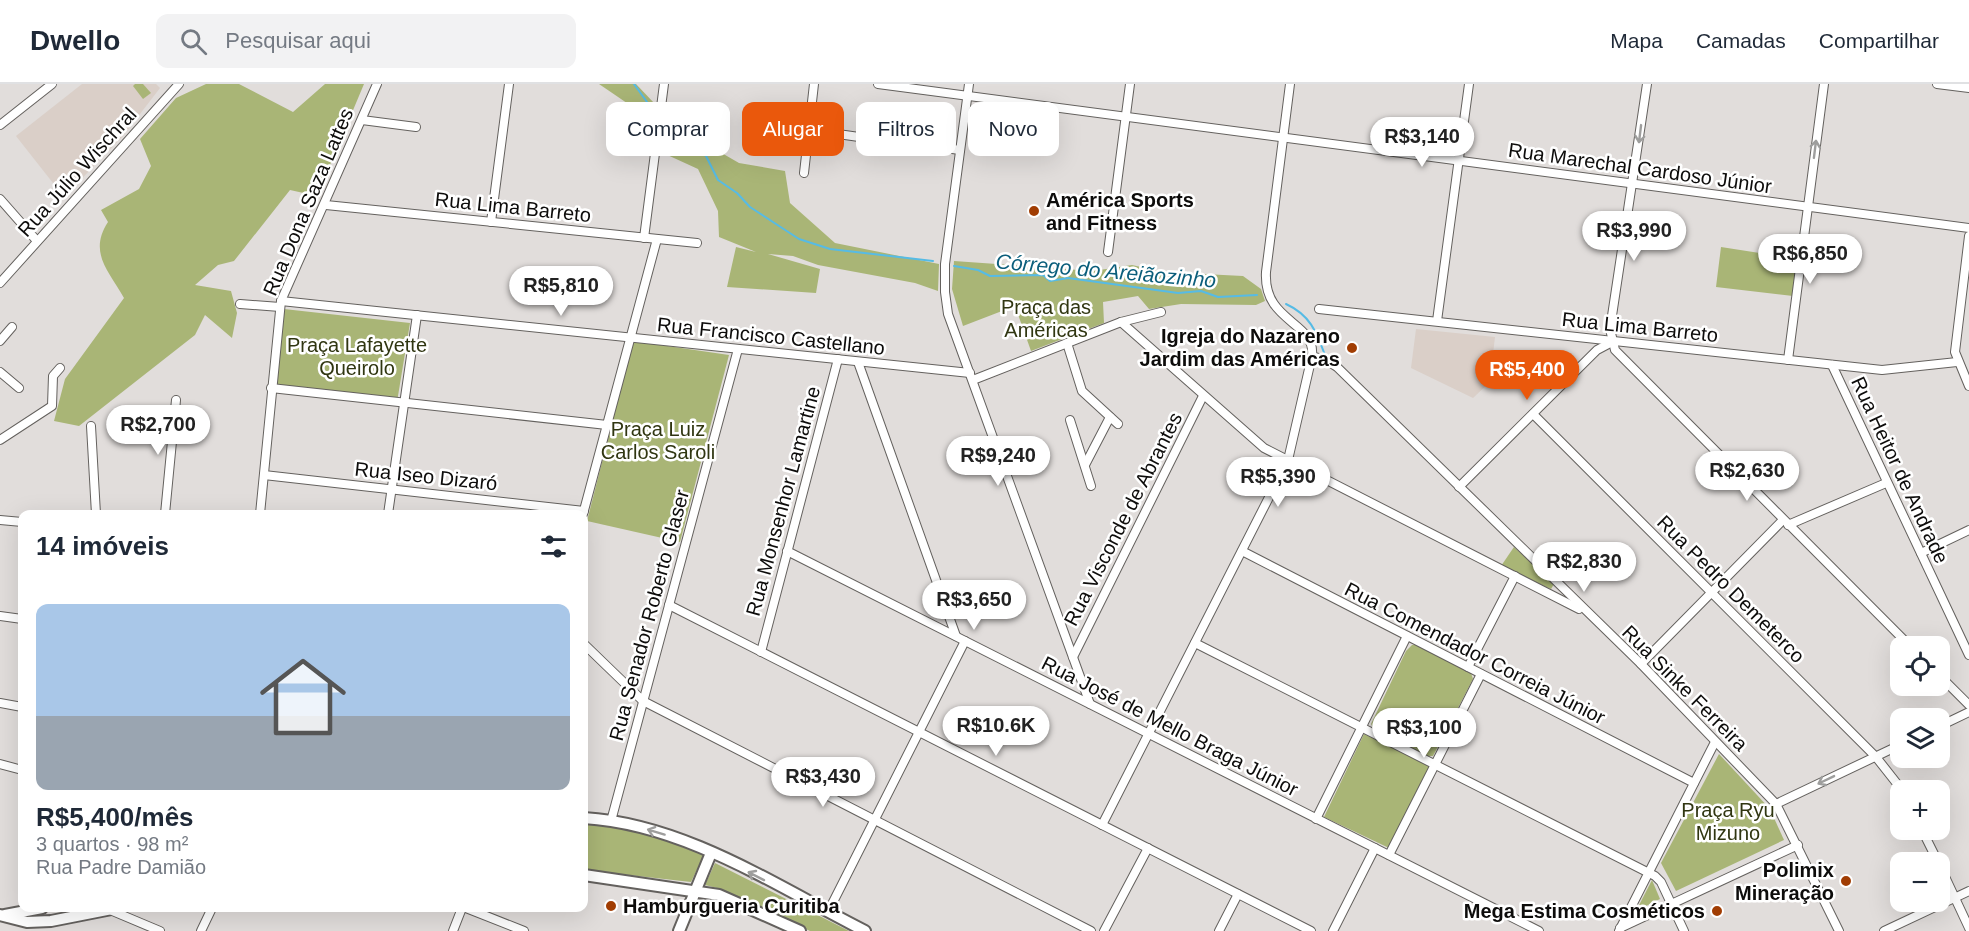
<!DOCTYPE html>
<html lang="pt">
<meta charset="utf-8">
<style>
body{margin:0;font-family:Helvetica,sans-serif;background:#f2f2f3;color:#1f2937;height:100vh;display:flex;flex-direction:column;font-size:22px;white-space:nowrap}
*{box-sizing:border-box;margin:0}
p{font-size:20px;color:#747a83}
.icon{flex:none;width:33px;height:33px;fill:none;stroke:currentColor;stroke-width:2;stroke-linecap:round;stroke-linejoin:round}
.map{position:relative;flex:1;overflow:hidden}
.sheet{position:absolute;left:18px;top:426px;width:570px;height:402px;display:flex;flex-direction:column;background:#fff;border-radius:12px;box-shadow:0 6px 24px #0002}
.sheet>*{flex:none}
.top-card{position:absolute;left:606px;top:18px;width:570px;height:54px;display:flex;gap:12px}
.controls{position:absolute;left:1890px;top:552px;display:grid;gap:12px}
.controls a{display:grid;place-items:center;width:60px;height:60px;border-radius:12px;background:#fff;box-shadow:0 6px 24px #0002;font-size:30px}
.price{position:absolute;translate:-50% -51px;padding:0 14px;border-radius:21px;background:#fff;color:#222;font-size:20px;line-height:39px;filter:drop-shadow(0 2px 3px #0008)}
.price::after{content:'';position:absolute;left:50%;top:36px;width:18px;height:14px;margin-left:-9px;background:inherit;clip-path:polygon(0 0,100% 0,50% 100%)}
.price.on{background:#ea580c;color:#fff}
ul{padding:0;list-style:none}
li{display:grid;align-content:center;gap:12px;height:318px;padding:0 18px}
li span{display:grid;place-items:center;height:186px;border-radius:12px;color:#555}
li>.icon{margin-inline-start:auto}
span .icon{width:108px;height:108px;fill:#fffc;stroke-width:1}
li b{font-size:26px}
h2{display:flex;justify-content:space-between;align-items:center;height:72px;padding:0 18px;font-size:26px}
.chip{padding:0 21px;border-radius:12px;background:#fff;box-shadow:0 6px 24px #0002;font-size:21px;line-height:54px}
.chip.on{background:#ea580c;color:#fff}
header{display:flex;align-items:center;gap:36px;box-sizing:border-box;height:84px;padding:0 30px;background:#fff;border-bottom:2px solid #e0e1e3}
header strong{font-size:28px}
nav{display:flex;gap:33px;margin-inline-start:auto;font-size:21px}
.search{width:420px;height:54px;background:#f2f2f3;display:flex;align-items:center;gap:15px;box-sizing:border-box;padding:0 21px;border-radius:12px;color:#747a83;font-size:22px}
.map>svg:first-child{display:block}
</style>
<header>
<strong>Dwello</strong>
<div class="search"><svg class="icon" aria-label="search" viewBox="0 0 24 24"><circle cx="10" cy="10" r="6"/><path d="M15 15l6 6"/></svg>Pesquisar aqui</div>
<nav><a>Mapa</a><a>Camadas</a><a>Compartilhar</a></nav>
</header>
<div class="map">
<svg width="1969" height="847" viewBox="0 0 1969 847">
<rect width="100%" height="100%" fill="#e1dddb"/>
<g fill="#dacfc8">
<polygon points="82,0 156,0 160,4 123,52 64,113 16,52"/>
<polygon points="1416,245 1495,253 1490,294 1495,293 1473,314 1411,284"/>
</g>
<g fill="#a9b576">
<polygon points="135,0 143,0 151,9 143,15 133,2"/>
<path d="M206 0H239L293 28 325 0H364L317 112 290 106 234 177 218 181 195 201 231 207 237 229 232 254 205 231 195 251 79 342 54 337 65 295 124 214C109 187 88 169 108 138L101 126 139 105 151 82 140 55 176 14Z"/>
<polygon points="599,0 636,0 654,19 653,27 643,30"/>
<polygon points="674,40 702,49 713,64 739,79 785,87 790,119 835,159 939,180 938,207 915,199 818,181 793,172 768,170 820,185 816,209 727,203 736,163 756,168 719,153 718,127 698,85 663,69"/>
<polygon points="1721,163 1798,175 1793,212 1716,203"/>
<polygon points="954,177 1093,187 1132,181 1164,188 1243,192 1261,205 1265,217 1256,221 1181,220 1149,225 1138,212 1103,218 1104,239 1031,267 1015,222 963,242 952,205"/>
<polygon points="284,225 410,239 397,318 276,301"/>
<polygon points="633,257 729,271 680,458 587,437"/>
<polygon points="1514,463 1554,500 1551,505 1501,482"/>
<polygon points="1412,561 1418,561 1471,589 1473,595 1433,672 1425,672 1375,646 1371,640 1406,567"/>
<polygon points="1364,650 1430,682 1389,764 1324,733"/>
<polygon points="1719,670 1770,725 1784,756 1676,807 1661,779"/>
<path d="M584 739C626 742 664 756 704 771L691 798 584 786Z"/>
<polygon points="715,779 849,847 810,847 717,804 705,801"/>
<polygon points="1652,796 1660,815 1636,827"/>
</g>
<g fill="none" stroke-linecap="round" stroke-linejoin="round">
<g stroke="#56bbe5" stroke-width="2">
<polyline points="634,0 647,18"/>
<polyline points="667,42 706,72 718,96 737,109 750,123 799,155 830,165 933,177"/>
<polyline points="954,182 978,186 990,192 1043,191 1050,197 1068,194 1178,209 1201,207 1218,213 1257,211"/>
<path d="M1286 220C1310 231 1316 247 1325 271"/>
</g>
<g stroke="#64615e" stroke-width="10">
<g id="minor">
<polyline points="878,0 1969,144"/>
<polyline points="969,0 945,180 945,208 948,230 1090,620"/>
<path d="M1290 0 1266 188C1263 239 1316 237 1312 272L1328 277 1337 283 1641 580 1776 720 1839 847"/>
<polyline points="1647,0 1610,245 1615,266 1910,562"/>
<polyline points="1937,0 1969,4"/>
<polyline points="362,36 416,43"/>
<polyline points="0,41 52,0"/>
<polyline points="810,46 880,56"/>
<polyline points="890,57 960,66"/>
<polyline points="804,89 814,0"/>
<polyline points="0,115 37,157"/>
<polyline points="326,121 697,159"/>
<polyline points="491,138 509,0"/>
<polyline points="1969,152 1955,268 1969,302"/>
<polyline points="644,154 664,0"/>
<polyline points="1108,168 1130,0"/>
<polyline points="0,199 179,0"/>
<polyline points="281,217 970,289"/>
<polyline points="240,220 280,223"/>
<polyline points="1319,225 1882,286 1957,278"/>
<polyline points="1437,237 1469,0"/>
<polyline points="1121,238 1264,364 1579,525"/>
<polyline points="0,257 12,243"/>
<polyline points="1067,259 1082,307 1118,340"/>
<polyline points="1788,276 1824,0"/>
<polyline points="858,278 956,552"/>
<polyline points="1832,281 1969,571"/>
<polyline points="0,288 19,304"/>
<polyline points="973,296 1121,238 1161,228"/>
<polyline points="271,304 607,341"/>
<polyline points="1533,330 1876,673 1902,706"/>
<polyline points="1070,336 1091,402"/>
<polyline points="91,342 96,430"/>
<polyline points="0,356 52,322 53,292 60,284"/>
<polyline points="1085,381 1110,333"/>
<polyline points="264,391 584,427"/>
<polyline points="1459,403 1597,266 1612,258"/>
<polyline points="165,430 176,316"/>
<polyline points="260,430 281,217 377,0"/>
<polyline points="388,430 417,231"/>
<polyline points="583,430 657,155"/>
<polyline points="0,436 22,438"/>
<polyline points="1788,441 1886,399"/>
<polyline points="787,467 1539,847"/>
<polyline points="1242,467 1694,699"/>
<polyline points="1921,469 1969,446"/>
<polyline points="669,521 1311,847"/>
<polyline points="0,532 22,535"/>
<polyline points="1195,559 1655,792 1661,798 1684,847"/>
<polyline points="584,560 643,617 1091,847"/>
<polyline points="761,568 838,275"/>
<polyline points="1073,573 1203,312"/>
<polyline points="1641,580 1783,436"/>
<polyline points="1468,583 1515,492"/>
<polyline points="1940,592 1969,621"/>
<polyline points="0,619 22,623"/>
<polyline points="1940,642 1969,628"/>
<polyline points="0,680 22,686"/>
<polyline points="1776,720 1900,661"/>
<polyline points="1316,735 1407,552"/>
<polyline points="611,737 738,265"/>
<polyline points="1102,741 1288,376 1312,272"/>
<polyline points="1922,746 1938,778"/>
<polyline points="1389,771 1481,590"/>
<polyline points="1940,782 1969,844"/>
<polyline points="466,824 524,847"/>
<polyline points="110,826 160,847"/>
<polyline points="828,828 965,557"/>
<polyline points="1620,844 1798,761"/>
<polyline points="201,847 212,824"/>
<polyline points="453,847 462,824"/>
<polyline points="1104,847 1148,764"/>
<polyline points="1219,847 1238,810"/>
<polyline points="1333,847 1375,764"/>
<polyline points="1619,847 1715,658"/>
<polyline points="1884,847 1969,807"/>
</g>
</g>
<g stroke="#64615e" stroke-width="14">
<g id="secondary">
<path d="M584 734C685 740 776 802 865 847"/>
<polyline points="584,791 719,811 800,847"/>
<polyline points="0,831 27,838 51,837 117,824"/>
<polyline points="5,831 42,824"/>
<polyline points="679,847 711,769"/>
</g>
</g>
<use href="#minor" stroke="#fff" stroke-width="8"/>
<use href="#secondary" stroke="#fff" stroke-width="10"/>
</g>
<defs><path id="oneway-shaft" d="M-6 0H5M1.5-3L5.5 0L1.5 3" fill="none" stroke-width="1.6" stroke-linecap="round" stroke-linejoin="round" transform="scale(1.5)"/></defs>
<g stroke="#9e9e9d">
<use href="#oneway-shaft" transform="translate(1640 50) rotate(97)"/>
<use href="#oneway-shaft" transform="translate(1815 65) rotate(-83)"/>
<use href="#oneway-shaft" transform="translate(1826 696) rotate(154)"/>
<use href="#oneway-shaft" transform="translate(656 748) rotate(-163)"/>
<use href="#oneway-shaft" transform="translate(756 792) rotate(-153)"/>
</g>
<g fill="#a13d03" stroke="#fff" stroke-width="2">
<circle cx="1034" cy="127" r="6"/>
<circle cx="1352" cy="264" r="6"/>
<circle cx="1846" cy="797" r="6"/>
<circle cx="611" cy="822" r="6"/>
<circle cx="1717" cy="827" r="6"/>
</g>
<g text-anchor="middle" stroke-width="5" stroke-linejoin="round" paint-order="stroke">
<g font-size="20" fill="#0d0c0b" stroke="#fff">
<text transform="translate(1640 84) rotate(8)" y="7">Rua Marechal Cardoso Júnior</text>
<text transform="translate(77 88) rotate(-48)" y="7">Rua Júlio Wischral</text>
<text transform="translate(308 118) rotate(-67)" y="7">Rua Dona Saza Lattes</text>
<text transform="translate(513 123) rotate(6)" y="7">Rua Lima Barreto</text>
<text transform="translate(1640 243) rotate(6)" y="7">Rua Lima Barreto</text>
<text transform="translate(771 252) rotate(6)" y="7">Rua Francisco Castellano</text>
<text transform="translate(1900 386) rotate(65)" y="7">Rua Heitor de Andrade</text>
<text transform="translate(426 392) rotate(6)" y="7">Rua Iseo Dizaró</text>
<text transform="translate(783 417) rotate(-75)" y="7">Rua Monsenhor Lamartine</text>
<text transform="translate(1123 435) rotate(-63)" y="7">Rua Visconde de Abrantes</text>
<text transform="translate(1731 505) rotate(45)" y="7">Rua Pedro Demeterco</text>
<text transform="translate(649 531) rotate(-75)" y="7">Rua Senador Roberto Glaser</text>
<text transform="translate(1475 569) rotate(27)" y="7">Rua Comendador Correia Júnior</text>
<text transform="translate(1685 604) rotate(45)" y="7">Rua Sinke Ferreira</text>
<text transform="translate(1170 642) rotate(27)" y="7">Rua José de Mello Braga Júnior</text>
</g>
<g font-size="20" font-weight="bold" fill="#0d0c0b" stroke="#fff" text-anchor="end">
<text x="1046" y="123" text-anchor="start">América Sports<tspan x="1046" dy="23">and Fitness</tspan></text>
<text x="1340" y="259">Igreja do Nazareno<tspan x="1340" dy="23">Jardim das Américas</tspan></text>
<text x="1834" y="793">Polimix<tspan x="1834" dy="23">Mineração</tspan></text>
<text x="623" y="829" text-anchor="start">Hamburgueria Curitiba</text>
<text x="1705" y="834">Mega Estima Cosméticos</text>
</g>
<g font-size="20" fill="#303611" stroke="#fff">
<text x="1046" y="230">Praça das<tspan x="1046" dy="23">Américas</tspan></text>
<text x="357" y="268">Praça Lafayette<tspan x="357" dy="23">Queirolo</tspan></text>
<text x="658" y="352">Praça Luiz<tspan x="658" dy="23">Carlos Saroli</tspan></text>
<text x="1728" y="733">Praça Ryu<tspan x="1728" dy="23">Mizuno</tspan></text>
</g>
<g font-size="21" font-style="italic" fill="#0b5e7b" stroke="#fff">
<text transform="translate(1106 187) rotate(5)" y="7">Córrego do Areiãozinho</text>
</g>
</g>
</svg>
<div class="controls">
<a><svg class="icon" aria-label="locate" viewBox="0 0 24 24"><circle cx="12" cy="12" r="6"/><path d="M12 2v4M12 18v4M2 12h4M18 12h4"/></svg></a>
<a><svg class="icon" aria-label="layers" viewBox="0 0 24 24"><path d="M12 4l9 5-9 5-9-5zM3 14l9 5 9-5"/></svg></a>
<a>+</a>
<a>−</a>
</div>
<b class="price" style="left:1422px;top:84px">R$3,140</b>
<b class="price" style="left:1634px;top:178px">R$3,990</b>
<b class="price" style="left:1810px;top:201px">R$6,850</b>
<b class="price" style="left:561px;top:233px">R$5,810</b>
<b class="price on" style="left:1527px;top:317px">R$5,400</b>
<b class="price" style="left:158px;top:372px">R$2,700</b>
<b class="price" style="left:998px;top:403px">R$9,240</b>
<b class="price" style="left:1747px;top:418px">R$2,630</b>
<b class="price" style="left:1278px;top:424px">R$5,390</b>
<b class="price" style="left:1584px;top:509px">R$2,830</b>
<b class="price" style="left:974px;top:547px">R$3,650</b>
<b class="price" style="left:996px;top:673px">R$10.6K</b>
<b class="price" style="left:1424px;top:675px">R$3,100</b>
<b class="price" style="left:823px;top:724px">R$3,430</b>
<div class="top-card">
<a class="chip">Comprar</a>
<a class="chip on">Alugar</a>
<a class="chip">Filtros</a>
<a class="chip">Novo</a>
</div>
<section class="sheet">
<h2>14 imóveis<svg class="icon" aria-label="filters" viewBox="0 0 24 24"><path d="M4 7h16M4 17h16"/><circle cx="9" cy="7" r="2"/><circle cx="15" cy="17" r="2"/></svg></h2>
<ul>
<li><span style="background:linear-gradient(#a9c7e8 60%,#9aa5b1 0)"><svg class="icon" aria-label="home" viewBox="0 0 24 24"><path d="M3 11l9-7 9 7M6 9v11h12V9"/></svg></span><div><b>R$5,400/mês</b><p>3 quartos · 98 m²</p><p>Rua Padre Damião</p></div></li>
</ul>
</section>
</div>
